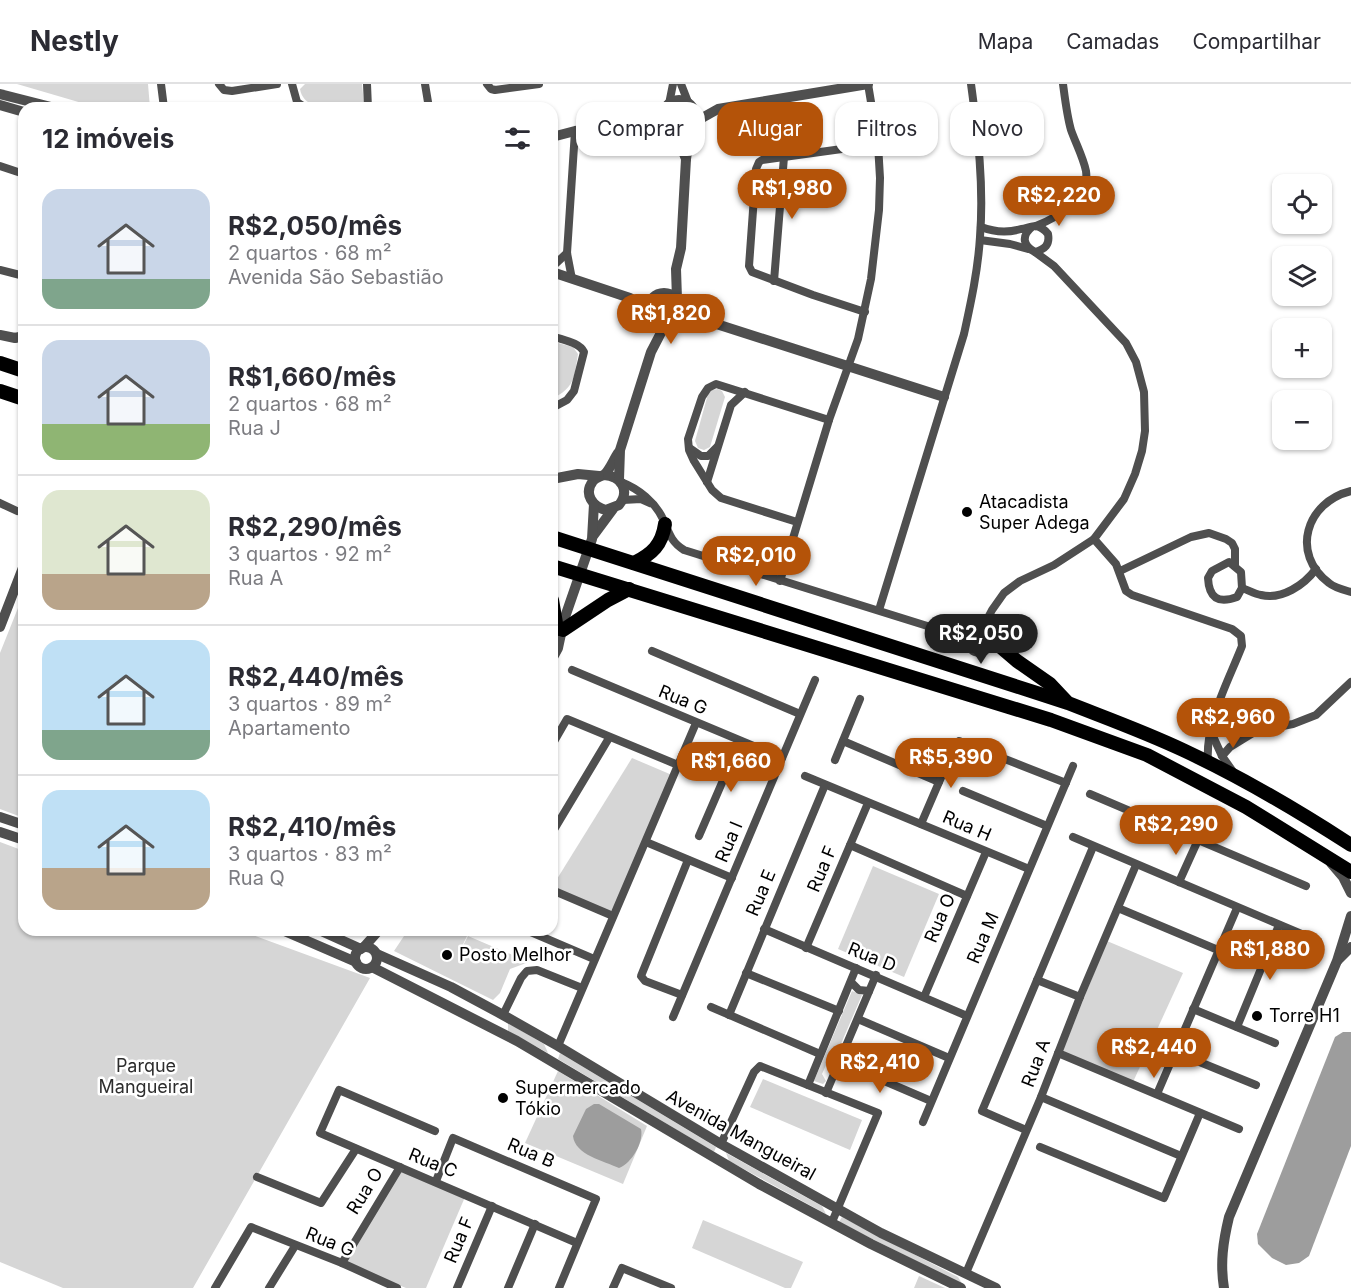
<!DOCTYPE html>
<html lang="pt">
<meta charset="utf-8">
<style>
body{margin:0;font-family:Inter,sans-serif;background:#f2f2f3;color:#2b2b33;height:100vh;display:flex;flex-direction:column;font-size:22px;white-space:nowrap}
*{box-sizing:border-box;margin:0}
p{font-size:20px;color:#7c7c81}
.icon{flex:none;width:33px;height:33px;fill:none;stroke:currentColor;stroke-width:2;stroke-linecap:round;stroke-linejoin:round}
.map{position:relative;flex:1;overflow:hidden}
.side{position:absolute;left:18px;top:18px;width:540px;height:834px;display:flex;flex-direction:column;background:#fff;border-radius:18px;box-shadow:0 2px 4px #0004}
.side>*{flex:none}
.guide{position:absolute;left:576px;top:18px;width:570px;height:54px;display:flex;gap:12px}
.buttons{position:absolute;left:1272px;top:90px;display:grid;gap:12px}
.buttons a{display:grid;place-items:center;width:60px;height:60px;border-radius:12px;background:#fff;box-shadow:0 2px 4px #0004;font-size:30px}
.price{position:absolute;translate:-50% -51px;padding:0 14px;border-radius:21px;background:#b45309;color:#fff;font-size:20px;line-height:39px;filter:drop-shadow(0 2px 3px #0008)}
.price::after{content:'';position:absolute;left:50%;top:36px;width:18px;height:14px;margin-left:-9px;background:inherit;clip-path:polygon(0 0,100% 0,50% 100%)}
.price.selected{background:#222;color:#fff}
ul{padding:0;list-style:none}
li{display:flex;align-items:center;gap:18px;height:150px;padding:0 24px}
li+li{border-top:2px solid #e1e1e2}
li span{display:grid;place-items:center;flex:none;width:168px;height:120px;border-radius:18px;color:#555}
li>.icon{margin-inline-start:auto}
span .icon{width:72px;height:72px;fill:#fffc;stroke-width:1}
li b{font-size:26px}
h2{display:flex;justify-content:space-between;align-items:center;height:72px;padding:0 24px;font-size:26px}
.chip{padding:0 21px;border-radius:18px;background:#fff;box-shadow:0 2px 4px #0004;font-size:21px;line-height:54px}
.chip.selected{background:#b45309;color:#fff}
header{display:flex;align-items:center;gap:36px;box-sizing:border-box;height:84px;padding:0 30px;background:#fff;border-bottom:2px solid #e1e1e2}
header strong{font-size:28px}
nav{display:flex;gap:33px;margin-inline-start:auto;font-size:21px}
.map>svg:first-child{display:block}
</style>
<header>
<strong>Nestly</strong>
<nav><a>Mapa</a><a>Camadas</a><a>Compartilhar</a></nav>
</header>
<div class="map">
<svg width="1351" height="1204" viewBox="0 0 1351 1204">
<rect width="100%" height="100%" fill="#fff"/>
<g fill="#d6d6d6">
<polygon points="17,0 148,0 150,24 99,24"/>
<path d="M305 0H362L364 21 362 24C343 24 304 30 300 5Z"/>
<path d="M558 259 573 263 578 270C574 294 575 303 552 315V262Z"/>
<polygon points="718,305 722,307 725,313 710,363 704,366 698,364 695,357 708,310 711,306"/>
<polygon points="24,509 24,734 0,725 0,569"/>
<polygon points="632,674 672,691 614,825 609,828 552,803"/>
<polygon points="0,758 24,767 24,846 239,846 370,894 193,1204 63,1204 0,1178"/>
<polygon points="873,782 939,810 904,893 838,865"/>
<polygon points="408,846 454,846 467,852 457,873 468,852 529,878 510,885 500,909 493,916 394,867"/>
<polygon points="1107,857 1183,889 1133,998 1065,969 1063,966"/>
<polygon points="852,907 862,911 831,983 826,981 822,990 826,997 823,1000 814,997"/>
<polygon points="508,939 544,960 548,969 508,947"/>
<polygon points="560,969 716,1063 714,1068 558,975"/>
<polygon points="558,987 647,1042 623,1100 525,1059"/>
<polygon points="763,995 862,1036 850,1066 750,1023"/>
<polygon points="726,1069 822,1122 826,1130 729,1077"/>
<polygon points="404,1087 465,1113 426,1204 406,1204 348,1180 346,1174 399,1088"/>
<polygon points="842,1133 958,1193 963,1201 839,1138"/>
<polygon points="703,1136 803,1178 791,1204 785,1204 692,1164"/>
<polygon points="919,1192 945,1204 914,1204"/>
</g>
<g fill="#9d9d9d">
<polygon points="1343,948 1351,948 1351,1062 1309,1172 1299,1179 1286,1181 1272,1174 1258,1160 1257,1150 1335,953"/>
<path d="M594 1020H599L641 1045C644 1058 632 1079 619 1084 604 1077 575 1071 573 1052L586 1025Z"/>
</g>
<g fill="none" stroke-linecap="round" stroke-linejoin="round">
<g stroke="#4f4f4f" stroke-width="8">
<polyline points="161,0 164,24"/>
<polyline points="219,0 224,6 232,7 277,0"/>
<polyline points="292,0 297,18 306,24"/>
<polyline points="367,0 368,24"/>
<polyline points="425,0 429,24"/>
<polyline points="487,0 491,5 495,6 539,0"/>
<polyline points="681,0 688,18"/>
<polyline points="669,20 673,0"/>
<polyline points="0,82 24,90"/>
<path d="M1036 142C1058 133 1090 115 1086 87 1083 73 1076 60 1071 46 1067 32 1065 15 1063 0"/>
<path d="M981 143C994 148 1007 149 1021 145 1025 145 1031 142 1036 142 1041 143 1045 146 1048 150 1050 161 1045 165 1035 168 1023 162 1021 152 1032 143"/>
<polyline points="980,156 1010,160 1028,165"/>
<path d="M1035 168 1054 182 1126 259 1136 278 1144 308 1145 347 1142 367 1135 390 1124 415 1094 455 1116 480 1126 507 1132 511 1232 545 1241 552 1242 562C1228 598 1205 639 1208 678"/>
<polyline points="552,183 567,169"/>
<polyline points="0,186 24,192"/>
<polyline points="572,195 567,169 575,47"/>
<polyline points="774,197 784,73"/>
<polyline points="865,228 813,211 752,188 749,182 756,85 759,78 762,76 878,60"/>
<path d="M552 252C562 256 579 258 584 268L574 307 567 316 552 324"/>
<polyline points="691,365 701,372 708,372 717,363"/>
<path d="M621 398C639 405 655 418 663 435 669 449 671 458 684 466L969 555"/>
<polyline points="707,398 731,321 745,308"/>
<path d="M1351 407C1306 418 1290 470 1329 499 1335 504 1344 506 1351 508"/>
<polyline points="623,416 641,415 650,419"/>
<polyline points="0,419 17,427"/>
<polyline points="797,438 721,414 712,406 694,377 689,366 688,355 702,313 708,304 716,300 829,336"/>
<path d="M1229 478 1241 488 1242 504 1237 513C1218 520 1209 514 1208 494L1212 487Z"/>
<polyline points="1120,487 1191,453 1209,449 1226,455 1232,459 1235,465 1235,481"/>
<polyline points="780,497 829,336 858,255 871,195 879,126 880,94 878,60 868,0"/>
<path d="M1242 504C1248 506 1255 510 1261 511 1282 516 1304 501 1316 485"/>
<path d="M879 526 964 250C971 218 978 186 980 153 984 102 978 51 971 0"/>
<polyline points="981,547 992,526 1004,509 1020,497 1054,481 1094,455"/>
<circle cx="979" cy="558" r="11"/>
<polyline points="652,567 800,630"/>
<polyline points="572,586 782,674"/>
<polyline points="1211,648 1222,672 1234,689"/>
<polyline points="843,657 939,698"/>
<polyline points="552,661 567,635 678,681"/>
<polyline points="1222,672 1230,663 1256,647 1293,640 1316,631 1351,598"/>
<polyline points="835,676 860,615"/>
<polyline points="805,692 1029,785"/>
<polyline points="963,707 1047,742"/>
<polyline points="1090,710 1306,802"/>
<polyline points="921,740 955,661 959,657 1066,699"/>
<polyline points="552,749 609,654"/>
<polyline points="699,752 740,657"/>
<polyline points="1073,753 1318,857"/>
<polyline points="646,758 732,794"/>
<polyline points="850,761 967,812"/>
<polyline points="1179,798 1198,756"/>
<polyline points="552,806 613,832"/>
<polyline points="1118,824 1218,866"/>
<polyline points="764,845 967,932"/>
<polyline points="526,846 594,875"/>
<polyline points="806,864 868,719"/>
<polyline points="746,889 839,927"/>
<polyline points="1037,896 1080,913"/>
<polyline points="851,898 859,906 869,907"/>
<polyline points="682,911 645,897 641,892 688,776"/>
<polyline points="924,913 986,768"/>
<polyline points="711,923 820,970"/>
<polyline points="1193,925 1275,959"/>
<polyline points="503,931 521,894 527,887 537,886 582,904"/>
<polyline points="729,931 825,701"/>
<polyline points="673,933 815,596"/>
<polyline points="858,935 949,974"/>
<polyline points="1237,943 1279,841"/>
<polyline points="558,962 696,639"/>
<polyline points="1175,968 1256,1001"/>
<polyline points="1058,969 1239,1045"/>
<polyline points="840,978 931,1017"/>
<polyline points="808,1001 856,884"/>
<polyline points="826,1009 876,891"/>
<polyline points="1157,1010 1237,824"/>
<polyline points="1041,1013 1181,1072"/>
<polyline points="923,1038 1073,682"/>
<polyline points="1026,1046 982,1027 1093,763"/>
<polyline points="435,1047 339,1006 320,1049 577,1159"/>
<polyline points="721,1060 754,988 760,982 878,1029 832,1138"/>
<polyline points="1040,1063 1164,1114 1200,1029"/>
<polyline points="257,1093 321,1119 356,1065"/>
<polyline points="436,1097 453,1054 596,1115 559,1204"/>
<polyline points="342,1179 400,1083"/>
<polyline points="966,1189 1041,1013 1080,913 1136,781"/>
<polyline points="215,1204 251,1143 342,1179 397,1204"/>
<polyline points="269,1204 295,1162"/>
<polyline points="457,1204 492,1122"/>
<polyline points="508,1204 535,1140"/>
<polyline points="613,1204 622,1184 671,1204"/>
</g>
<g stroke="#4f4f4f" stroke-width="10">
<polyline points="0,10 55,24"/>
<circle cx="679" cy="32" r="16"/>
<polyline points="0,21 24,28"/>
<polyline points="693,39 718,25 868,0"/>
<polyline points="672,46 678,55 686,75"/>
<polyline points="552,53 575,47 639,38 647,35 665,24"/>
<polyline points="552,188 630,214 649,232"/>
<circle cx="664" cy="225" r="16"/>
<polyline points="677,215 676,185 681,164 686,75 691,42"/>
<polyline points="680,223 704,236 944,313"/>
<polyline points="0,251 15,254 24,252"/>
<path d="M604 391C622 392 630 407 619 421L606 426C593 423 583 410 593 397 596 393 601 393 605 390 610 385 614 375 618 369"/>
<polyline points="552,395 578,390 599,392"/>
<polyline points="619,395 620,366 651,268 665,241"/>
<polyline points="593,452 613,425"/>
<polyline points="0,543 24,481"/>
<polyline points="552,575 558,564 564,536 592,455 594,420"/>
<polyline points="0,733 24,741"/>
<polyline points="0,748 24,756"/>
<polyline points="1331,779 1343,793 1351,809"/>
<polyline points="282,846 356,878"/>
<polyline points="319,846 361,865"/>
<polyline points="364,863 379,846"/>
<circle cx="366" cy="874" r="11"/>
<polyline points="377,870 451,903 503,931 558,962 721,1060 881,1149 996,1204"/>
<polyline points="1338,876 1351,863"/>
<polyline points="372,883 517,957 759,1100 871,1160 961,1204"/>
<path d="M1224 1204C1220 1179 1223 1158 1229 1133L1337 877 1351 832"/>
</g>
<g stroke="#000" stroke-width="14">
<polyline points="0,279 24,287"/>
<polyline points="0,307 24,315"/>
<path d="M552 453 1068 619C1106 634 1145 648 1183 666 1241 693 1297 726 1351 761"/>
<path d="M634 479C652 470 662 461 665 440"/>
<polyline points="552,482 1051,636 1147,671 1246,723 1351,788"/>
<polyline points="552,516 557,545"/>
<polyline points="563,546 608,516 629,505"/>
<polyline points="989,553 1017,577 1050,600 1066,617"/>
</g>
</g>
<g fill="#000" stroke="#fff" stroke-width="2">
<circle cx="967" cy="428" r="6"/>
<circle cx="447" cy="871" r="6"/>
<circle cx="1257" cy="932" r="6"/>
<circle cx="503" cy="1014" r="6"/>
</g>
<g text-anchor="middle" stroke-width="5" stroke-linejoin="round" paint-order="stroke">
<g font-size="18" fill="#000" stroke="#fff" text-anchor="start">
<text x="979" y="424">Atacadista<tspan x="979" dy="21">Super Adega</tspan></text>
<text x="459" y="877">Posto Melhor</text>
<text x="1269" y="938">Torre H1</text>
<text x="515" y="1010">Supermercado<tspan x="515" dy="21">Tókio</tspan></text>
</g>
<g font-size="18" fill="#000" stroke="#fff">
<text transform="translate(683 616) rotate(22)" y="6">Rua G</text>
<text transform="translate(967 742) rotate(23)" y="6">Rua H</text>
<text transform="translate(729 758) rotate(-67)" y="6">Rua I</text>
<text transform="translate(822 785) rotate(-67)" y="6">Rua F</text>
<text transform="translate(761 809) rotate(-67)" y="6">Rua E</text>
<text transform="translate(940 834) rotate(-67)" y="6">Rua O</text>
<text transform="translate(983 854) rotate(-67)" y="6">Rua M</text>
<text transform="translate(872 873) rotate(22)" y="6">Rua D</text>
<text transform="translate(1036 979) rotate(-69)" y="6">Rua A</text>
<text transform="translate(741 1051) rotate(29)" y="6">Avenida Mangueiral</text>
<text transform="translate(531 1069) rotate(23)" y="6">Rua B</text>
<text transform="translate(433 1079) rotate(22)" y="6">Rua C</text>
<text transform="translate(365 1107) rotate(-58)" y="6">Rua O</text>
<text transform="translate(459 1156) rotate(-67)" y="6">Rua F</text>
<text transform="translate(330 1158) rotate(22)" y="6">Rua G</text>
</g>
<g font-size="18" fill="#2d2d2d" stroke="#fff">
<text x="146" y="988">Parque<tspan x="146" dy="21">Mangueiral</tspan></text>
</g>
</g>
</svg>
<div class="buttons">
<a><svg class="icon" aria-label="locate" viewBox="0 0 24 24"><circle cx="12" cy="12" r="6"/><path d="M12 2v4M12 18v4M2 12h4M18 12h4"/></svg></a>
<a><svg class="icon" aria-label="layers" viewBox="0 0 24 24"><path d="M12 4l9 5-9 5-9-5zM3 14l9 5 9-5"/></svg></a>
<a>+</a>
<a>−</a>
</div>
<b class="price" style="left:792px;top:136px">R$1,980</b>
<b class="price" style="left:1059px;top:143px">R$2,220</b>
<b class="price" style="left:671px;top:261px">R$1,820</b>
<b class="price" style="left:756px;top:503px">R$2,010</b>
<b class="price selected" style="left:981px;top:581px">R$2,050</b>
<b class="price" style="left:1233px;top:665px">R$2,960</b>
<b class="price" style="left:951px;top:705px">R$5,390</b>
<b class="price" style="left:731px;top:709px">R$1,660</b>
<b class="price" style="left:1176px;top:772px">R$2,290</b>
<b class="price" style="left:1270px;top:897px">R$1,880</b>
<b class="price" style="left:1154px;top:995px">R$2,440</b>
<b class="price" style="left:880px;top:1010px">R$2,410</b>
<div class="guide">
<a class="chip">Comprar</a>
<a class="chip selected">Alugar</a>
<a class="chip">Filtros</a>
<a class="chip">Novo</a>
</div>
<section class="side">
<h2>12 imóveis<svg class="icon" aria-label="filters" viewBox="0 0 24 24"><path d="M4 7h16M4 17h16"/><circle cx="9" cy="7" r="2"/><circle cx="15" cy="17" r="2"/></svg></h2>
<ul>
<li><span style="background:linear-gradient(#c9d6e8 75%,#7fa58c 0)"><svg class="icon" aria-label="home" viewBox="0 0 24 24"><path d="M3 11l9-7 9 7M6 9v11h12V9"/></svg></span><div><b>R$2,050/mês</b><p>2 quartos · 68 m²</p><p>Avenida São Sebastião</p></div></li>
<li><span style="background:linear-gradient(#c9d6e8 70%,#8fb573 0)"><svg class="icon" aria-label="home" viewBox="0 0 24 24"><path d="M3 11l9-7 9 7M6 9v11h12V9"/></svg></span><div><b>R$1,660/mês</b><p>2 quartos · 68 m²</p><p>Rua J</p></div></li>
<li><span style="background:linear-gradient(#dfe7d0 70%,#b9a48a 0)"><svg class="icon" aria-label="home" viewBox="0 0 24 24"><path d="M3 11l9-7 9 7M6 9v11h12V9"/></svg></span><div><b>R$2,290/mês</b><p>3 quartos · 92 m²</p><p>Rua A</p></div></li>
<li><span style="background:linear-gradient(#bfe0f5 75%,#7fa58c 0)"><svg class="icon" aria-label="home" viewBox="0 0 24 24"><path d="M3 11l9-7 9 7M6 9v11h12V9"/></svg></span><div><b>R$2,440/mês</b><p>3 quartos · 89 m²</p><p>Apartamento</p></div></li>
<li><span style="background:linear-gradient(#bfe0f5 65%,#b9a48a 0)"><svg class="icon" aria-label="home" viewBox="0 0 24 24"><path d="M3 11l9-7 9 7M6 9v11h12V9"/></svg></span><div><b>R$2,410/mês</b><p>3 quartos · 83 m²</p><p>Rua Q</p></div></li>
</ul>
</section>
</div>
